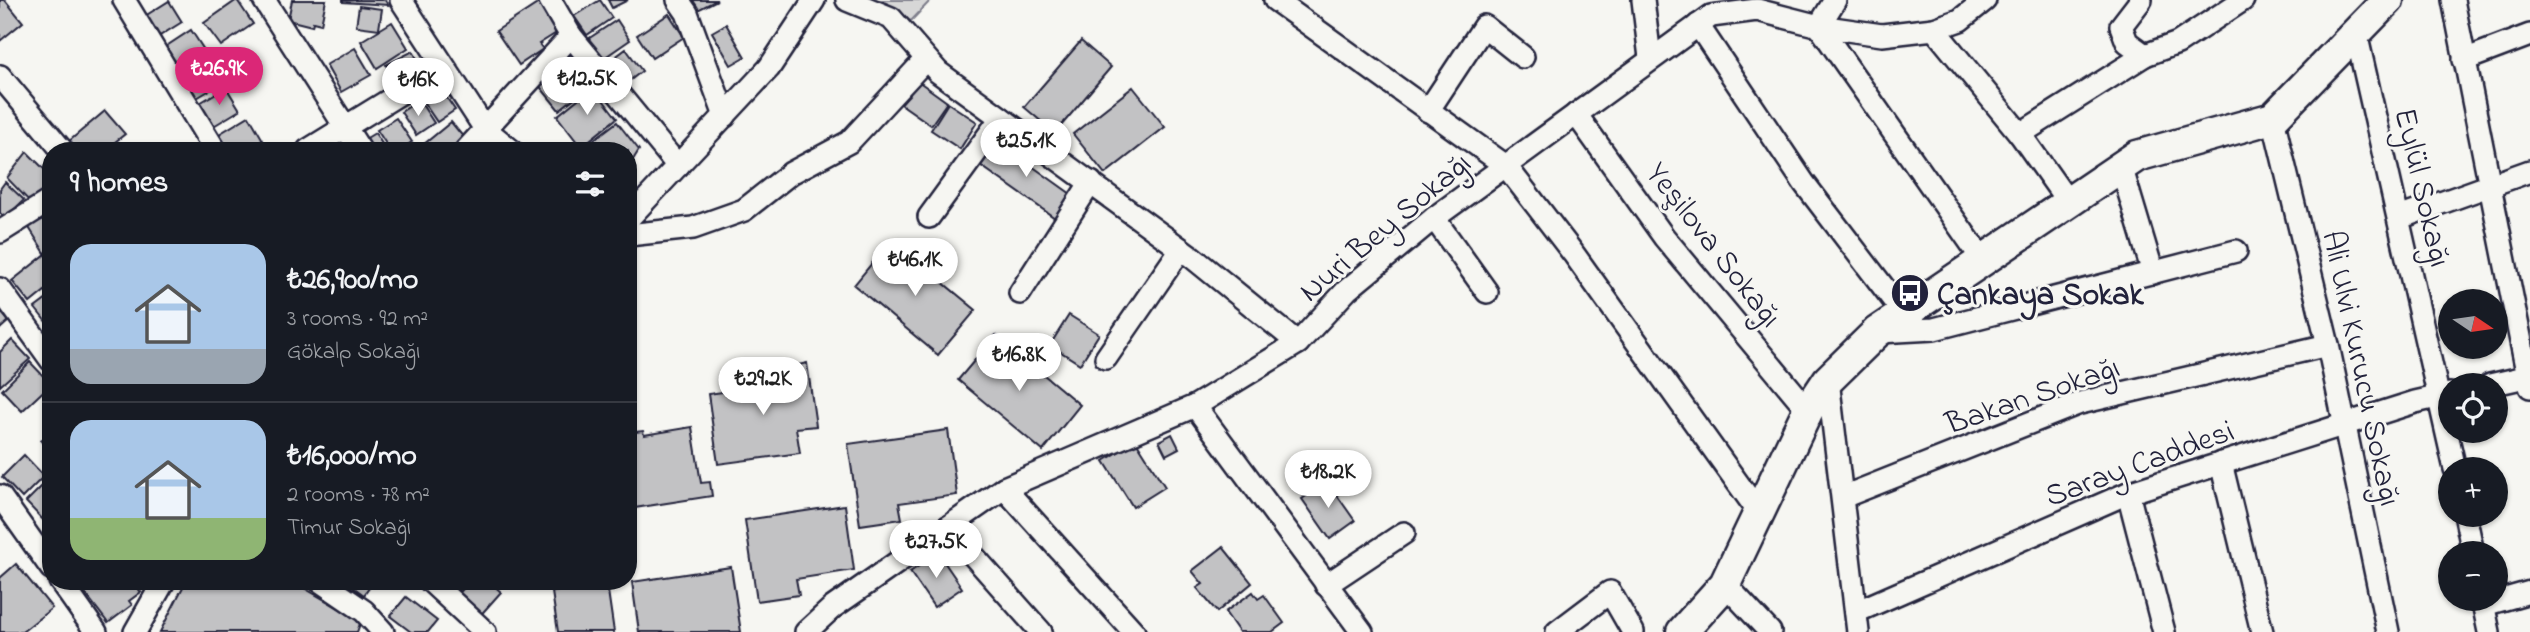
<!DOCTYPE html>
<meta charset="utf-8">
<style>
body{margin:0;font-family:"Indie Flower",sans-serif;background:#20242c;color:#f1f3f6;height:100vh;display:flex;flex-direction:column;font-size:26px;white-space:nowrap}
*{box-sizing:border-box;margin:0}
p{font-size:23px;color:#9ea1a6}
.icon{flex:none;width:38px;height:38px;fill:none;stroke:currentColor;stroke-width:2;stroke-linecap:round;stroke-linejoin:round}
.map{position:relative;flex:1;overflow:hidden}
.sheet{position:absolute;left:42px;top:142px;width:595px;height:448px;display:flex;flex-direction:column;background:#171b24;border-radius:28px;box-shadow:0 2px 5px #0004}
.sheet>*{flex:none}
.needle{width:46px;rotate:103deg}
.controls{position:absolute;left:2438px;top:289px;display:grid;gap:14px}
.controls a{display:grid;place-items:center;width:70px;height:70px;border-radius:50%;background:#171b24;box-shadow:0 2px 5px #0004;font-size:35px}
.price{position:absolute;translate:-50% -60px;padding:0 16px;border-radius:24px;background:#fff;color:#222;font-size:23px;line-height:46px;filter:drop-shadow(0 2px 4px #0008)}
.price::after{content:'';position:absolute;left:50%;top:42px;width:21px;height:16px;margin-left:-10px;background:inherit;clip-path:polygon(0 0,100% 0,50% 100%)}
.price.selected{background:#db2777;color:#fff}
ul{padding:0;list-style:none}
li{display:flex;align-items:center;gap:21px;height:175px;padding:0 28px}
li+li{border-top:2px solid #363941}
li span{display:grid;place-items:center;flex:none;width:196px;height:140px;border-radius:21px;color:#555}
li>.icon{margin-inline-start:auto}
span .icon{width:84px;height:84px;fill:#fffc;stroke-width:1}
li b{font-size:30px}
h2{display:flex;justify-content:space-between;align-items:center;height:84px;padding:0 28px;font-size:30px}
.map>svg:first-child{display:block}
</style>
<div class="map">
<svg width="2530" height="632" viewBox="0 0 2530 632">
<rect width="100%" height="100%" fill="#f6f6f2"/>
<filter id="ink" filterUnits="userSpaceOnUse"><feTurbulence type="fractalNoise" baseFrequency=".0143" numOctaves="2"/><feDisplacementMap in="SourceGraphic" scale="14" xChannelSelector="R" yChannelSelector="G"/><feConvolveMatrix kernelMatrix="1 2 1 2 8 2 1 2 1" color-interpolation-filters="sRGB"/></filter>
<g filter="url(#ink)">
<polygon fill="#d7d7d7" stroke="#7c7c89" stroke-width="2" points="869,0 931,0 911,21"/>
<g fill="#c2c2c4" stroke="#22223b" stroke-width="2">
<polygon points="0,0 5,0 23,22 0,41"/>
<polygon points="237,0 253,24 221,46 204,23"/>
<polygon points="292,0 326,0 321,24 313,22 312,26 288,20"/>
<polygon points="343,0 385,0 388,5 343,2"/>
<polygon points="600,0 612,18 587,35 574,16"/>
<polygon points="608,0 628,0 612,8"/>
<polygon points="686,0 717,0 692,13"/>
<polygon points="169,1 182,22 158,37 145,16"/>
<polygon points="542,1 561,30 539,44 543,49 519,65 496,31"/>
<polygon points="359,6 382,9 379,29 356,26"/>
<polygon points="669,14 684,37 652,58 637,35"/>
<polygon points="617,20 630,40 601,60 588,39"/>
<polygon points="392,22 408,48 377,68 361,41"/>
<polygon points="726,24 745,57 731,65 712,32"/>
<polygon points="191,30 204,50 175,69 162,49"/>
<polygon points="1081,41 1111,67 1055,133 1024,107"/>
<polygon points="355,48 371,75 341,92 326,65"/>
<polygon points="626,49 642,71 619,89 602,67"/>
<polygon points="413,51 425,74 398,89 386,65"/>
<polygon points="212,55 227,80 195,99 180,74"/>
<polygon points="569,58 591,85 559,110 537,83"/>
<polygon points="918,81 947,102 931,125 901,104"/>
<polygon points="226,87 240,110 212,127 198,104"/>
<polygon points="593,87 617,118 581,147 557,116"/>
<polygon points="1133,87 1165,127 1105,174 1073,134"/>
<polygon points="440,88 455,110 437,122 422,100"/>
<polygon points="419,100 434,123 416,135 401,112"/>
<polygon points="948,103 977,122 960,149 931,130"/>
<polygon points="105,111 125,134 105,150 76,150 68,142"/>
<polygon points="249,116 263,140 245,150 229,150 219,134"/>
<polygon points="396,118 412,142 399,150 390,150 377,130"/>
<polygon points="451,122 469,144 461,150 427,150 423,145"/>
<polygon points="617,122 639,150 628,168 628,150 580,150"/>
<polygon points="375,133 386,150 365,150 360,142"/>
<polygon points="997,141 1071,194 1055,218 980,165"/>
<polygon points="265,143 269,150 253,150"/>
<polygon points="27,152 51,176 51,189 31,203 7,178"/>
<polygon points="5,182 24,200 5,218 0,213 0,189"/>
<polygon points="51,210 51,249 45,253 28,226"/>
<polygon points="891,240 976,310 938,355 854,285"/>
<polygon points="46,254 51,260 51,286 30,303 12,281"/>
<polygon points="51,296 51,328 35,308"/>
<polygon points="0,311 9,321 0,329"/>
<polygon points="1069,315 1099,334 1080,364 1050,345"/>
<polygon points="996,335 1080,405 1043,451 958,380"/>
<polygon points="12,340 30,359 0,386 0,352"/>
<polygon points="30,362 51,384 22,411 2,390"/>
<polygon points="807,363 816,426 796,428 800,453 718,464 708,394 737,390 736,397 758,394 756,375"/>
<polygon points="692,427 701,483 710,482 712,496 628,509 628,433 643,431 644,435"/>
<polygon points="948,430 957,495 899,503 902,519 860,525 848,444"/>
<polygon points="51,433 51,454 41,441"/>
<polygon points="1172,434 1179,448 1166,455 1159,441"/>
<polygon points="1136,441 1165,487 1133,507 1104,461"/>
<polygon points="24,455 44,476 22,498 2,477"/>
<polygon points="51,477 51,520 47,524 26,502"/>
<polygon points="1327,481 1355,521 1330,539 1302,499"/>
<polygon points="845,505 854,570 796,579 799,595 757,601 745,520"/>
<polygon points="1223,547 1252,583 1217,612 1197,588 1203,584 1192,571"/>
<polygon points="938,553 962,588 934,607 910,572"/>
<polygon points="16,564 52,608 22,632 0,632 0,578"/>
<polygon points="731,567 741,632 639,632 632,582"/>
<polygon points="85,581 132,581 141,592 129,601 132,605 108,623 79,585"/>
<polygon points="186,581 292,581 361,621 357,632 160,632"/>
<polygon points="345,581 374,581 364,595"/>
<polygon points="438,581 466,581 455,595"/>
<polygon points="470,581 489,581 501,592 477,619 454,599"/>
<polygon points="607,584 614,632 558,632 552,592"/>
<polygon points="1253,592 1258,599 1264,595 1284,623 1272,632 1239,632 1225,612"/>
<polygon points="406,597 437,621 428,632 411,632 390,616"/>
</g>
<g fill="none" stroke-linecap="round" stroke-linejoin="round">
<g stroke="#22223b" stroke-width="26">
<g id="street">
<polyline points="124,0 215,150"/>
<polyline points="264,0 360,150"/>
<polyline points="401,0 485,129 511,150"/>
<polyline points="678,0 687,13 725,116"/>
<polyline points="847,0 891,18 938,72 1192,257 1298,343"/>
<polyline points="1275,0 1506,166 1573,253 1760,514"/>
<polyline points="1643,0 1650,58"/>
<polyline points="2141,0 2121,26 2127,42 2145,55 2178,43 2243,0"/>
<polyline points="2453,0 2530,387"/>
<polyline points="1698,25 1804,183 1904,314"/>
<polyline points="1819,26 1982,259"/>
<polyline points="1819,26 1835,0"/>
<polyline points="1934,29 2020,134"/>
<polyline points="2356,33 2455,469"/>
<polyline points="571,36 678,166"/>
<polyline points="2464,60 2530,35"/>
<polyline points="0,76 62,150"/>
<polyline points="1428,111 1484,26 1523,57"/>
<polyline points="1576,114 1664,237 1808,410"/>
<polyline points="2273,118 2328,345 2388,632"/>
<polyline points="308,150 443,67"/>
<polyline points="466,150 571,36 550,0"/>
<polyline points="2121,166 2153,273"/>
<polyline points="2068,202 2020,134 2145,55"/>
<polyline points="929,217 1001,118"/>
<polyline points="1434,218 1487,292"/>
<polyline points="2399,218 2530,171"/>
<polyline points="628,219 769,68 814,0"/>
<polyline points="0,232 51,200"/>
<polyline points="628,235 693,228 744,210 791,173 849,142 926,59"/>
<polyline points="0,289 51,360"/>
<polyline points="1020,293 1091,182"/>
<polyline points="1879,332 1934,329 2236,251"/>
<polyline points="1106,358 1181,249"/>
<polyline points="1828,380 1858,632"/>
<polyline points="2490,385 2530,376"/>
<polyline points="1195,406 1362,632"/>
<polyline points="2221,463 2262,632"/>
<polyline points="1004,488 1134,632"/>
<polyline points="2128,493 2164,632"/>
<polyline points="0,496 51,568"/>
<polyline points="1843,497 2080,403 2328,345"/>
<polyline points="2465,514 2473,553"/>
<polyline points="948,527 1041,632"/>
<polyline points="60,581 96,632"/>
<polyline points="320,581 364,611 383,632"/>
<polyline points="430,581 485,632"/>
<polyline points="1725,584 1770,632"/>
<polyline points="1326,585 1404,533"/>
<polyline points="2482,598 2489,632"/>
<polyline points="2484,605 2530,592"/>
<polyline points="1858,611 2128,493 2415,402 2450,394"/>
<polyline points="135,632 164,581"/>
<polyline points="806,632 832,608 1004,488 1195,406 1298,343 1347,290 1434,218 1711,16 1757,10 1819,26 1882,35 1934,29 1960,20 1985,0"/>
<polyline points="1557,632 1610,592 1633,632"/>
</g>
</g>
<g stroke="#22223b" stroke-width="35">
<polyline id="secondary" points="1682,632 1725,584 1808,410 1828,380 1877,332 2137,156 2273,118 2388,0"/>
</g>
<use href="#street" stroke="#f6f6f2" stroke-width="21"/>
<use href="#secondary" stroke="#f6f6f2" stroke-width="30"/>
</g>
</g>
<defs>
<g id="bus-disc" transform="scale(2.0125)"><circle r="9.5" fill="#22223b" stroke="#f6f6f2"/><path d="M-5-6H5V4H4V6H2V4H-2V6H-4V4H-5ZM-3.5-4V0h7V-4ZM-3.5 1.2v1.5H-2V1.2ZM2 1.2v1.5H3.5V1.2Z" fill="#fff"/></g>
</defs>
<g fill-rule="evenodd">
<use href="#bus-disc" x="1910" y="293"/>
</g>
<g text-anchor="middle" stroke-width="6" stroke-linejoin="round" paint-order="stroke">
<g font-size="32" fill="#22223b" stroke="#f6f6f2">
<text transform="translate(2424 187) rotate(77)" y="11">Eylül Sokağı</text>
<text transform="translate(1384 226) rotate(-40)" y="11">Nuri Bey Sokağı</text>
<text transform="translate(1715 244) rotate(52)" y="11">Yeşilova Sokağı</text>
<text transform="translate(2363 368) rotate(78)" y="11">Ali Ulvi Kurucu Sokağı</text>
<text transform="translate(2032 394) rotate(-19)" y="11">Bakan Sokağı</text>
<text transform="translate(2139 462) rotate(-20)" y="11">Saray Caddesi</text>
</g>
<g font-size="32" font-weight="bold" fill="#22223b" stroke="#f6f6f2" text-anchor="start">
<text x="1937" y="304">Çankaya Sokak</text>
</g>
</g>
</svg>
<div class="controls">
<a><svg class="needle" viewBox="-14 -14 28 28"><path d="M0-13l5 13h-10z" fill="#e53935"/><path d="M0 13l5-13h-10z" fill="#9ea1a6"/></svg></a>
<a><svg class="icon" aria-label="locate" viewBox="0 0 24 24"><circle cx="12" cy="12" r="6"/><path d="M12 2v4M12 18v4M2 12h4M18 12h4"/></svg></a>
<a>+</a>
<a>−</a>
</div>
<b class="price selected" style="left:219px;top:107px">₺26.9K</b>
<b class="price" style="left:587px;top:117px">₺12.5K</b>
<b class="price" style="left:418px;top:118px">₺16K</b>
<b class="price" style="left:1026px;top:179px">₺25.1K</b>
<b class="price" style="left:915px;top:298px">₺46.1K</b>
<b class="price" style="left:1019px;top:393px">₺16.8K</b>
<b class="price" style="left:763px;top:417px">₺29.2K</b>
<b class="price" style="left:1328px;top:510px">₺18.2K</b>
<b class="price" style="left:936px;top:580px">₺27.5K</b>
<section class="sheet">
<h2>9 homes<svg class="icon" aria-label="filters" viewBox="0 0 24 24"><path d="M4 7h16M4 17h16"/><circle cx="9" cy="7" r="2"/><circle cx="15" cy="17" r="2"/></svg></h2>
<ul>
<li><span style="background:linear-gradient(#a9c7e8 75%,#9aa5b1 0)"><svg class="icon" aria-label="home" viewBox="0 0 24 24"><path d="M3 11l9-7 9 7M6 9v11h12V9"/></svg></span><div><b>₺26,900/mo</b><p>3 rooms · 92 m²</p><p>Gökalp Sokağı</p></div></li>
<li><span style="background:linear-gradient(#a9c7e8 70%,#8fb573 0)"><svg class="icon" aria-label="home" viewBox="0 0 24 24"><path d="M3 11l9-7 9 7M6 9v11h12V9"/></svg></span><div><b>₺16,000/mo</b><p>2 rooms · 78 m²</p><p>Timur Sokağı</p></div></li>
</ul>
</section>
</div>
